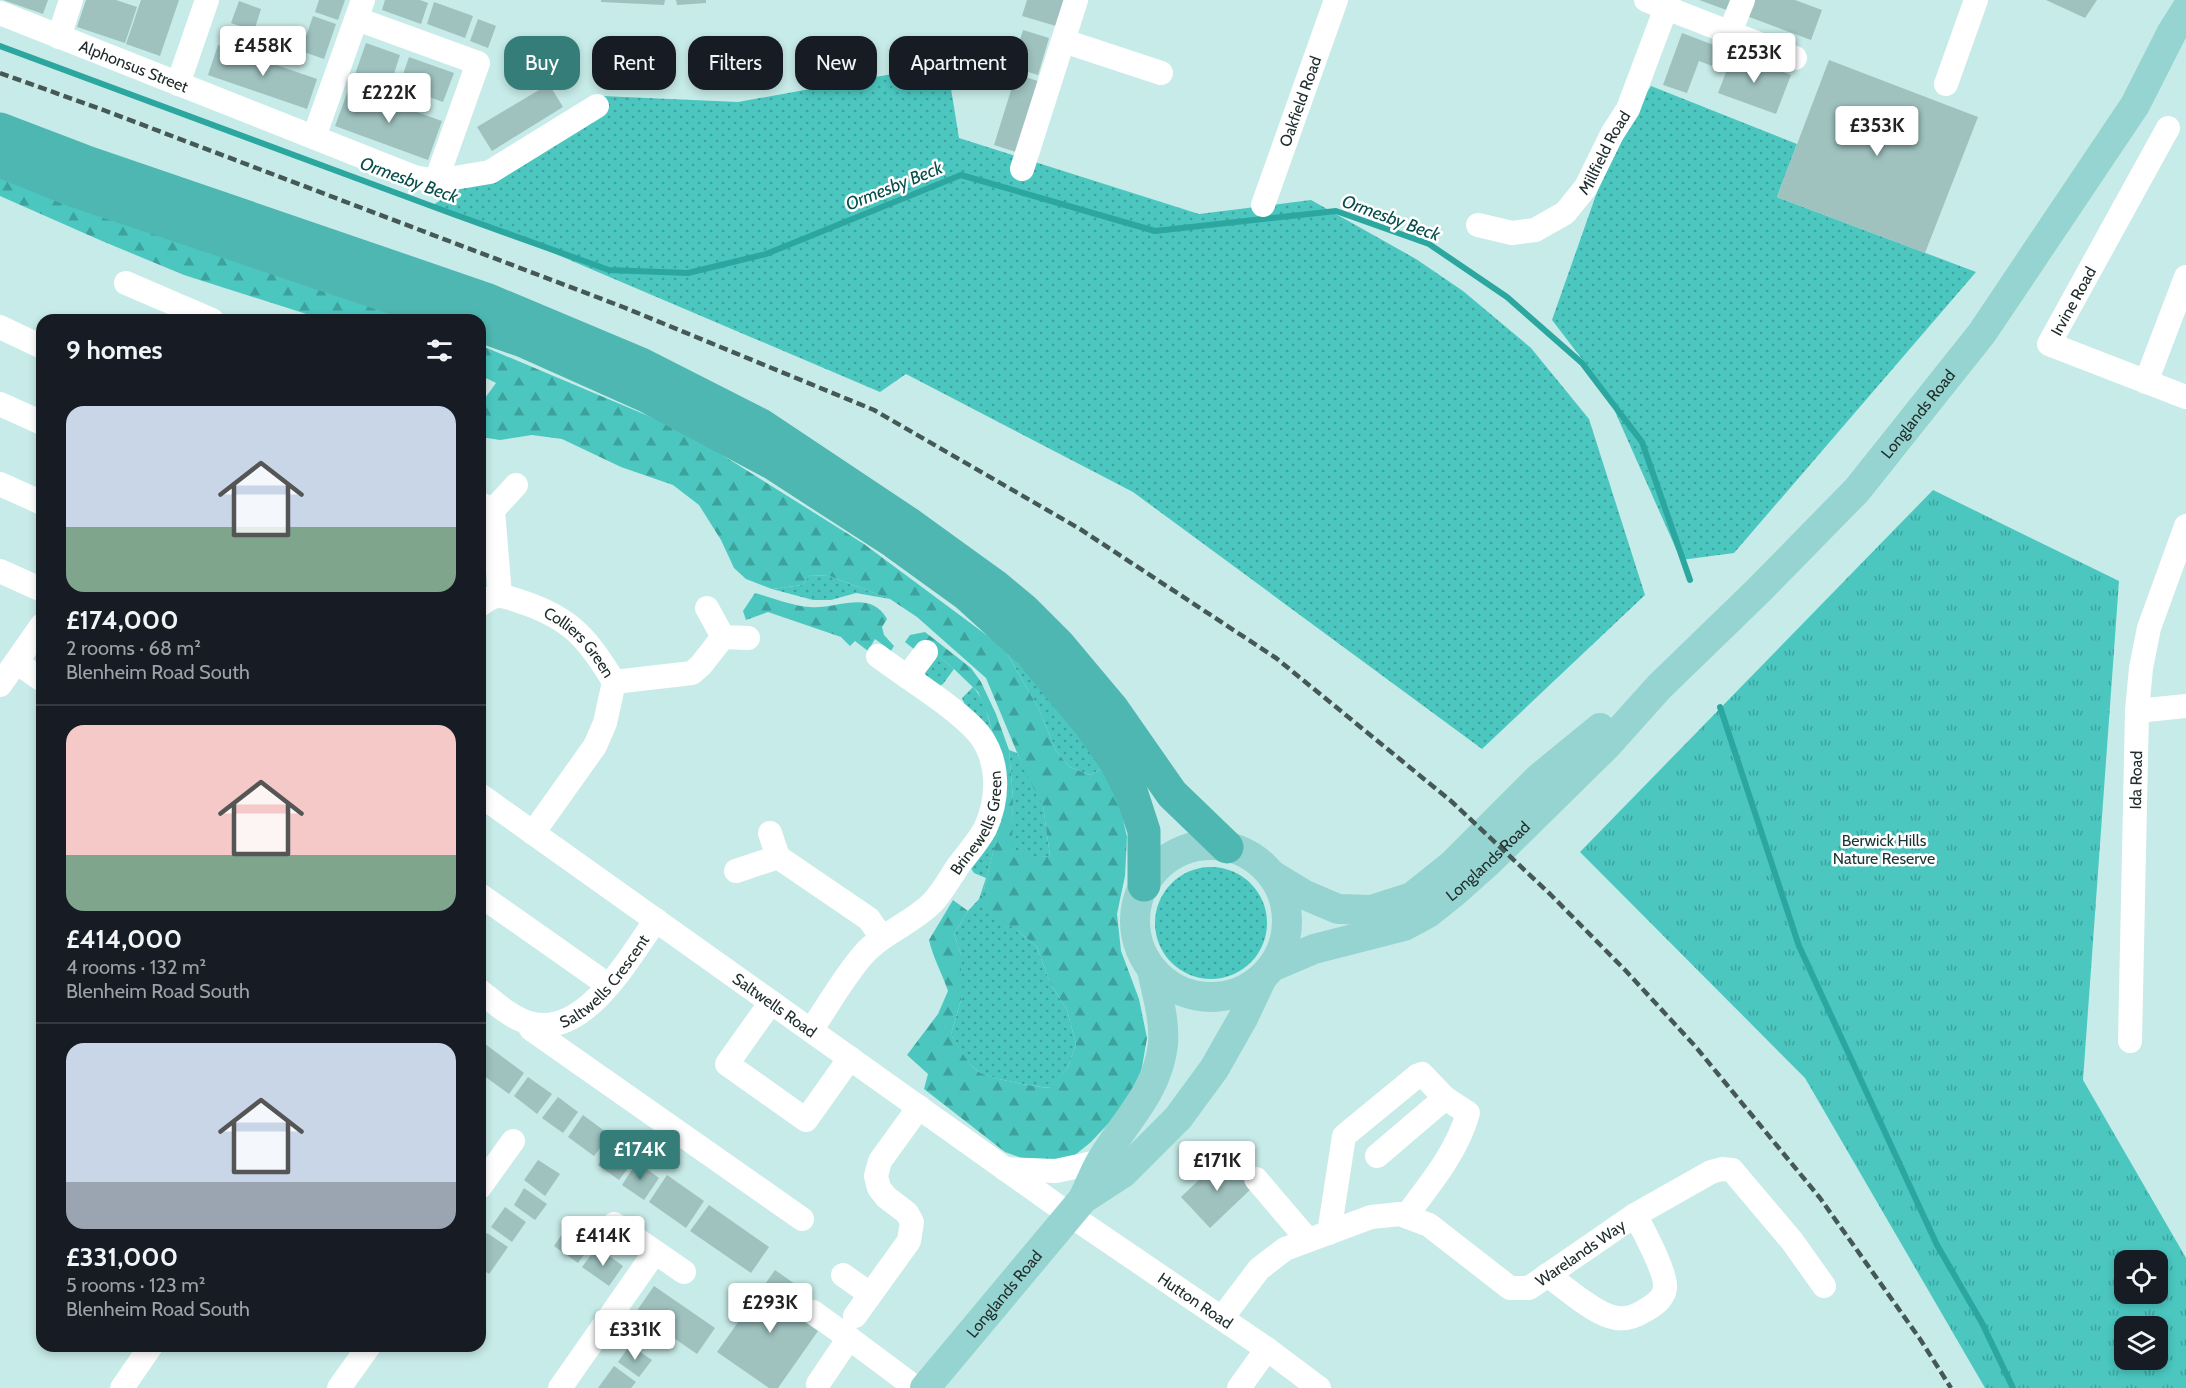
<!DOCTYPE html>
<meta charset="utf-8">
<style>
body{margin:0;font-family:Cabin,sans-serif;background:#20242c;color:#f1f3f6;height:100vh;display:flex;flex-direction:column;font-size:22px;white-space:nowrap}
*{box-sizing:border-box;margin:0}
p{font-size:20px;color:#9ea1a6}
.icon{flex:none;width:33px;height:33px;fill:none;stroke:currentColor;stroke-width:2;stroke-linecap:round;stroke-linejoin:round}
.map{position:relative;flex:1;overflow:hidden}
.panel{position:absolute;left:36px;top:314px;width:450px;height:1038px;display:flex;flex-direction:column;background:#171b24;border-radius:18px;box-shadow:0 3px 9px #0003}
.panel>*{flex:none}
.top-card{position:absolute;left:504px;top:36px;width:570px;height:54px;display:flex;gap:12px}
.tools{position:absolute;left:2114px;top:1250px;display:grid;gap:12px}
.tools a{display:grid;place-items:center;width:54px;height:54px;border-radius:12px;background:#171b24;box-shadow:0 3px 9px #0003;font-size:30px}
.price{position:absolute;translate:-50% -51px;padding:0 14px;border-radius:6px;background:#fff;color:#222;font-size:20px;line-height:39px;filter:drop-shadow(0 2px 3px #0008)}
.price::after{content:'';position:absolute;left:50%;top:36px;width:18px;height:14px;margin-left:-9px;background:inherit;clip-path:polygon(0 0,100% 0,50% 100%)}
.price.selected{background:#357d79;color:#fff}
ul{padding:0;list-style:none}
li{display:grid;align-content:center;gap:12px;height:318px;padding:0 30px}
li+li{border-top:2px solid #363941}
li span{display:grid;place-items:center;height:186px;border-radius:18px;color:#555}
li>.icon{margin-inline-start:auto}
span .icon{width:108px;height:108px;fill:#fffc;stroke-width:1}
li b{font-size:26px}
h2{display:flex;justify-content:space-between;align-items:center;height:72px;padding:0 30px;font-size:26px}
.tag{padding:0 21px;border-radius:18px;background:#171b24;box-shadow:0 3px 9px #0003;font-size:21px;line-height:54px}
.tag.selected{background:#357d79;color:#fff}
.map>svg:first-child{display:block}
</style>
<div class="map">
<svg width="2186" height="1388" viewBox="0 0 2186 1388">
<defs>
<pattern id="grass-dots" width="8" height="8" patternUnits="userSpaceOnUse" patternTransform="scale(1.5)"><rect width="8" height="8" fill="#4bc7c0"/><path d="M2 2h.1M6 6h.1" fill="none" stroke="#3ea29c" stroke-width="1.8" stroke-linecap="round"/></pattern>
<pattern id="forest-firs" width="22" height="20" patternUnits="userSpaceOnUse" patternTransform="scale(1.5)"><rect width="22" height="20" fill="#4bc7c0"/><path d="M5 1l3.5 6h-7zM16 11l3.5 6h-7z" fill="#3ea29c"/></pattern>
<pattern id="park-tufts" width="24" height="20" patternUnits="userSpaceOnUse" patternTransform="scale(1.5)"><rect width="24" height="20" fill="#4bc7c0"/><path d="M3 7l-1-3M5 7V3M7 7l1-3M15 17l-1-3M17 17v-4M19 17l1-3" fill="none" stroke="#3ea29c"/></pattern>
</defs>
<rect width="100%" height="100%" fill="#c7ebe8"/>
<g fill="url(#grass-dots)">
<polygon points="947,64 959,138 1199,214 1311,200 1416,259 1463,291 1531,348 1589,419 1645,595 1482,749 1133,492 906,374 880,392 518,238 433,205 602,96 738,102"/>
<polygon points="1651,86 1797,144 1777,197 1976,272 1734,553 1681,560 1605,389 1552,320 1616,138"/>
<polygon points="810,575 829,576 890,599 856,593 831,600 813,600 772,589 802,585"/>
<polygon points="1004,648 1059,708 1103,768 1090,775 1070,767 1056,751 1039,709"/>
<polygon points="935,653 954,669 943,684 936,688 925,674 925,665"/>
<path d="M973 687C985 700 989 720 993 736L965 705 962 698Z"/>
<polygon points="1009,750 1017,753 1043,805 1050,856 1030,858 1011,849 1013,799"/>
<path d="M1003 811 983 894 1018 931 1037 947 1050 983 1067 1010 1076 1044 1068 1067 1052 1088C1038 1087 989 1079 979 1072 967 1064 958 1046 951 1034L961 1000V955L954 934 968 911 979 899 986 878 974 873 968 864Z"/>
<circle cx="1211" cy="923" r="56"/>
</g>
<g fill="url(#forest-firs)">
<polygon points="0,165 414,319 322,319 184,275 102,241 0,196"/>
<path d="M480 345 684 431 864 544 1004 648 1039 709 1056 751 1070 767 1090 775 1103 768 1119 801 1127 837 1125 876 1117 914 1121 951 1139 999 1147 1038 1142 1067 1135 1095 1091 1142 1070 1159 1041 1165 1005 1152 924 1089 928 1074 907 1055 938 1014 948 991C942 973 933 958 929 940L953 900 968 911 954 934 961 955V1000L951 1034C958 1045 968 1065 979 1072 990 1079 1037 1087 1051 1088L1068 1067 1076 1044 1067 1010 1050 983 1037 947 1018 931 985 909 983 894 1003 810 1001 764 988 716 978 692 954 669 935 653 915 650 905 642 910 635 925 632 971 668 981 682 996 714 1009 750 1013 799 1012 849 1030 857 1050 856 1043 806 1024 769 986 678 917 617 890 599 829 576 810 575 802 585 772 589 746 579 734 568 721 540 699 505 673 485 621 467 562 439 532 435 500 440 481 437 480 439V405L496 383 480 375Z"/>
<path d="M755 593C773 598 792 606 810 607 835 610 870 588 887 619L882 627 884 635 894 646 891 651 875 639 868 651 855 641 850 646 841 637 768 612 746 620 743 611Z"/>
</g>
<path fill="url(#park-tufts)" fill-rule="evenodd" d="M1933 490 2119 581 2083 1080 2186 1258V1388H1985L1805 1078 1580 852ZM2124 1260H2157V1293H2124ZM2124 1326H2157V1359H2124Z"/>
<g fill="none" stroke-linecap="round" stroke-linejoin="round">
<g stroke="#2ba7a0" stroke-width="6">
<polyline points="0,46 453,214 609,270 688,273 766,254 961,175 1155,231 1336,211 1429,244 1507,297 1582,363 1642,442 1690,580"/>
<polyline points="1720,707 1799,946 1937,1245 1982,1323 2013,1388"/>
</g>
</g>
<g fill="#9fc2bf">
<polygon points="3,0 48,0 43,14"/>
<polygon points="86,0 116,0 137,7 125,43 77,27"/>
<polygon points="141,0 179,0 160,56 126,44"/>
<polygon points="319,0 345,0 338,20 315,12"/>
<polygon points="385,0 420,0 428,3 421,24 382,10"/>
<polygon points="601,0 665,0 664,5 601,2"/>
<polygon points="676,0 706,0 706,3 677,5"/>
<polygon points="1027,0 1064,0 1056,26 1022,16"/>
<polygon points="1699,0 1736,0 1732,12"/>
<polygon points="1749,0 1795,0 1822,10 1811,40 1744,15"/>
<polygon points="2046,0 2097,0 2085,18"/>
<polygon points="239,1 261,9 254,31 231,23"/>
<polygon points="434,2 473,16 465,38 427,24"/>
<polygon points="313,16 336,24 324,59 301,51"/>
<polygon points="478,19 496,26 488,48 470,41"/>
<polygon points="1023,30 1049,38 1038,75 1012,67"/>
<polygon points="1682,33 1719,47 1712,66 1699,61 1687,93 1663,85"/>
<polygon points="366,43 400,55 389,89 354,77"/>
<polygon points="218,45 317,79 307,109 208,75"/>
<polygon points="1733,54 1791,75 1776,114 1718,93"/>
<polygon points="409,57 454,73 443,102 399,86"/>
<polygon points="1829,60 1978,117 1925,253 1777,197"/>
<polygon points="1016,74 1038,81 1016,152 994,145"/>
<polygon points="549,84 563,107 492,151 477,127"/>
<polygon points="349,88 442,121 428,160 335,126"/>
<polygon points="485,1044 524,1073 509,1094 480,1073 480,1050"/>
<polygon points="528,1077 552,1094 537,1114 514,1096"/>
<polygon points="558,1097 578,1112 563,1133 542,1118"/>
<polygon points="583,1115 610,1135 594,1156 568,1137"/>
<polygon points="613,1144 635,1159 619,1180 598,1165"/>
<polygon points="1224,1156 1253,1187 1210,1228 1181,1197"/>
<polygon points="538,1160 560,1174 545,1196 524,1180"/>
<polygon points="637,1162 659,1178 644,1200 622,1185"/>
<polygon points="667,1175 704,1201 686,1228 649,1202"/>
<polygon points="524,1188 547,1204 535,1220 514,1205"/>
<polygon points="709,1205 769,1247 751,1273 690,1231"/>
<polygon points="505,1207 526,1222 512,1242 491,1227"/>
<polygon points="569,1224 594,1241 578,1263 554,1246"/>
<polygon points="487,1233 508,1247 489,1274 480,1268 480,1243"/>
<polygon points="597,1247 623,1266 609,1286 582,1267"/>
<polygon points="775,1270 805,1291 790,1312 818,1331 778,1388 769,1388 717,1352"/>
<polygon points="654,1286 715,1328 697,1354 636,1312"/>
<polygon points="630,1345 652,1360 639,1377 618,1362"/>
<polygon points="614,1366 636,1382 631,1388 598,1388"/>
</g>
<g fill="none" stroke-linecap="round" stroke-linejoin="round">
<g stroke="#fff" stroke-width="24">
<polyline points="1646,0 1795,58"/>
<path id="s1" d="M0 13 414 177 436 181 490 172 597 106"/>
<polyline points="357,19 478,63 436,181"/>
<polyline points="1730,32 1743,0"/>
<polyline points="59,37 71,0"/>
<polyline points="1064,41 1161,73"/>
<polyline points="178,84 207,0"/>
<polyline points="1946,84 1976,0"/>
<polyline points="2168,128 2049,344 2186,397"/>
<polyline points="314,137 363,0"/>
<polyline points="1022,169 1076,0"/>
<path id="s2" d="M1263 205 1336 0"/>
<path id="s3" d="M1478 225 1512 233 1535 230 1565 213 1586 187 1612 134 1628 109 1669 0"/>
<polyline points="126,283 212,320"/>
<polyline points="0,327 42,347"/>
<polyline points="2146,382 2186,277"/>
<polyline points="0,404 42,423"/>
<polyline points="0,484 42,503"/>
<polyline points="480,504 493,510 500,595"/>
<polyline points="493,510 516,485"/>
<polyline points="0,571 42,590"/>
<path id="s4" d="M480 605C498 591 503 596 522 602 571 618 589 640 614 682L605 723 595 746 533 833"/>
<polyline points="707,608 723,637 748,638"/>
<polyline points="16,662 42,680"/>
<polyline points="907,677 926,652"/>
<polyline points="614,682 692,673 701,665 723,637"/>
<polyline points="0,685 42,625"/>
<polyline points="2137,711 2186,706"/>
<path id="s5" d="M480 795 1070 1215 1267 1349 1319 1388"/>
<polyline points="770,833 778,857"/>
<polyline points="736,871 778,857 869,919 882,938"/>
<polyline points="480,895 608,985"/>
<path id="s6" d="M480 991C494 1002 509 1016 526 1022 583 1043 629 957 656 920"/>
<polyline points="771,1002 727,1064 806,1120 850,1058"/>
<polyline points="528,1023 531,1029 802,1219"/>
<path id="s7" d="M811 1030C828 1006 843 978 863 955 882 933 911 924 932 903 942 893 950 878 958 866 967 854 978 842 985 829 999 799 1000 761 979 734 956 707 907 678 878 656"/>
<path id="s8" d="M2130 1041 2137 711 2141 668 2149 628 2186 526"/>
<polyline points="1377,1156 1445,1098"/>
<polyline points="1005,1169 1056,1171 1102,1161"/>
<polyline points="1256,1179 1308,1240"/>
<polyline points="480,1187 513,1141"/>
<path d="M1329 1233 1344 1136 1417 1076 1422 1074 1445 1098 1468 1113C1457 1152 1430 1184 1406 1216"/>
<polyline points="655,1252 684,1272"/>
<polyline points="843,1275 870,1294"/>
<path d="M1547 1275C1565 1287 1590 1310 1609 1316 1622 1321 1633 1318 1644 1311 1653 1306 1664 1299 1665 1288 1667 1274 1643 1229 1635 1215"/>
<polyline points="813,1312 849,1338"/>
<polyline points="855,1316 909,1241 912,1222 907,1213 886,1197 879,1188 876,1176 880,1161 919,1107"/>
<path id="s9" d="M1222 1318 1259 1269 1285 1249 1371 1217 1400 1214 1429 1225 1510 1288H1529L1635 1215 1711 1172 1722 1169 1732 1170 1792 1241 1824 1286"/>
<polyline points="818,1384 849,1338 916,1388"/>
<polyline points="122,1388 151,1346"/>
<polyline points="339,1388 369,1346"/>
<polyline points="560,1388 655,1252 614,1224"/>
<polyline points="1239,1388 1267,1349"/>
</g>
<g stroke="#95d4d0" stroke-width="30">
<circle cx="1211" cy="921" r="76"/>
<polyline points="1272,875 1305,895 1338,909 1371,910 1412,897 1452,865 1539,778 1600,728"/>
<path id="s10" d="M1274 966 1314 949 1404 926 1428 913 1452 894 1488 862 1607 745 1659 687 1759 590 1857 490 1982 333 2135 105 2172 32 2186 10"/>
<path d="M1083 1199C1089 1187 1094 1173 1101 1161 1124 1122 1158 1092 1163 1044 1165 1020 1157 994 1152 970"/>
<path id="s11" d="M925 1388 1083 1199 1123 1173 1178 1118 1214 1069 1243 1018 1261 980"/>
</g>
<g stroke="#4eb7b1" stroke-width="33">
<polyline points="0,129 84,161 486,299 641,364 761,425 911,525 994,585 1024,610 1060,646 1112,708 1172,794 1227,847"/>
<polyline points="0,161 72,190 460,320"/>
<polyline points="480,326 523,341 646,396 772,463 894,542 966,594 1030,652 1091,726 1116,762 1132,794 1144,831 1144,885"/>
</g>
<polyline stroke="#465856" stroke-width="4.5" stroke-dasharray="9 4.5" stroke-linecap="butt" points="0,73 106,111 623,307 874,410 1080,529 1276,658 1451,801 1550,894 1626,971 1695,1046 1820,1198 1920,1339 1951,1388"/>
</g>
<g text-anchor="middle" stroke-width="5" stroke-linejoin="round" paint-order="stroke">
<g font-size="16" fill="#212e2d" stroke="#fff">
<text dy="6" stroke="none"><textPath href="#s1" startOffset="144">Alphonsus Street</textPath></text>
<text dy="6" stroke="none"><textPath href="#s2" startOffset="110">Oakfield Road</textPath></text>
<text dy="6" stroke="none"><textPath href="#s3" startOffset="165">Millfield Road</textPath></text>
<text transform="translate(2073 301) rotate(-61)" y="6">Irvine Road</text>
<text dy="6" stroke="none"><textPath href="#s10" startOffset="864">Longlands Road</textPath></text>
<text dy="6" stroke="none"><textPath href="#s4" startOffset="117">Colliers Green</textPath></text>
<text dy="6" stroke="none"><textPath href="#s8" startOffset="261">Ida Road</textPath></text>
<text dy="6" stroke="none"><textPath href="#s7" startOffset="272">Brinewells Green</textPath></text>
<text dy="6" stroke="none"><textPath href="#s10" startOffset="243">Longlands Road</textPath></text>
<text dy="6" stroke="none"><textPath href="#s6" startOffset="152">Saltwells Crescent</textPath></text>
<text dy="6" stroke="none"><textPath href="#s5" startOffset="362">Saltwells Road</textPath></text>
<text dy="6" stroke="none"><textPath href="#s9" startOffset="430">Warelands Way</textPath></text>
<text dy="6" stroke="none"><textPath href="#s11" startOffset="123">Longlands Road</textPath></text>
<text dy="6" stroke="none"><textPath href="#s5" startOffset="876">Hutton Road</textPath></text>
</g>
<g font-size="16" fill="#1c3634" stroke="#fff">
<text x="1884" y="846">Berwick Hills<tspan x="1884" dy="18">Nature Reserve</tspan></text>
</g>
<g font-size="18" font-style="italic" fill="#084f4c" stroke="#fff">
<text transform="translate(409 180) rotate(20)" y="6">Ormesby Beck</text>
<text transform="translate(894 186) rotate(-22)" y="6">Ormesby Beck</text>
<text transform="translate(1391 218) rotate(20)" y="6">Ormesby Beck</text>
</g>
</g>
</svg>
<div class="tools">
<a><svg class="icon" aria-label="locate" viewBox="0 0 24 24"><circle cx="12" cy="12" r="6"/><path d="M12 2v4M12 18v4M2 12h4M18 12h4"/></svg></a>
<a><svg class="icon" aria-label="layers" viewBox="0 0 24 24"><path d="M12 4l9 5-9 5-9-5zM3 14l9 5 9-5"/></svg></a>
</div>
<b class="price" style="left:263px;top:77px">£458K</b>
<b class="price" style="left:1754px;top:84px">£253K</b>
<b class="price" style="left:389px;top:124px">£222K</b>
<b class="price" style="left:1877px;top:157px">£353K</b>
<b class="price selected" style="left:640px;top:1181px">£174K</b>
<b class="price" style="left:1217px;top:1192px">£171K</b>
<b class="price" style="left:603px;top:1267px">£414K</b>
<b class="price" style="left:770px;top:1334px">£293K</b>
<b class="price" style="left:635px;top:1361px">£331K</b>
<div class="top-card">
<a class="tag selected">Buy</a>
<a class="tag">Rent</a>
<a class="tag">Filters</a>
<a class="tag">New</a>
<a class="tag">Apartment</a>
</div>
<section class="panel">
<h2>9 homes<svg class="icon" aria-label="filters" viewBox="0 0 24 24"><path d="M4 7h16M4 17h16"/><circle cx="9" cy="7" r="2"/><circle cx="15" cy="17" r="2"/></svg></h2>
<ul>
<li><span style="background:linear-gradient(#c9d6e8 65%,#7fa58c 0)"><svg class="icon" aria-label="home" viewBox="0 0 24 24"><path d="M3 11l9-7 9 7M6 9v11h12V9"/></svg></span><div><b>£174,000</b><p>2 rooms · 68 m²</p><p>Blenheim Road South</p></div></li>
<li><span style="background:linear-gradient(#f6c9c9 70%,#7fa58c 0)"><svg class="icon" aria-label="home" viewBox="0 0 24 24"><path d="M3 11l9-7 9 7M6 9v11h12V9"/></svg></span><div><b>£414,000</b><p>4 rooms · 132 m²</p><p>Blenheim Road South</p></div></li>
<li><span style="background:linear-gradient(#c9d6e8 75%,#9aa5b1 0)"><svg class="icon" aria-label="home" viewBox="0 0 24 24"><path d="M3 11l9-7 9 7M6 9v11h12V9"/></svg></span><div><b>£331,000</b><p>5 rooms · 123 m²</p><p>Blenheim Road South</p></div></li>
</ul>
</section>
</div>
